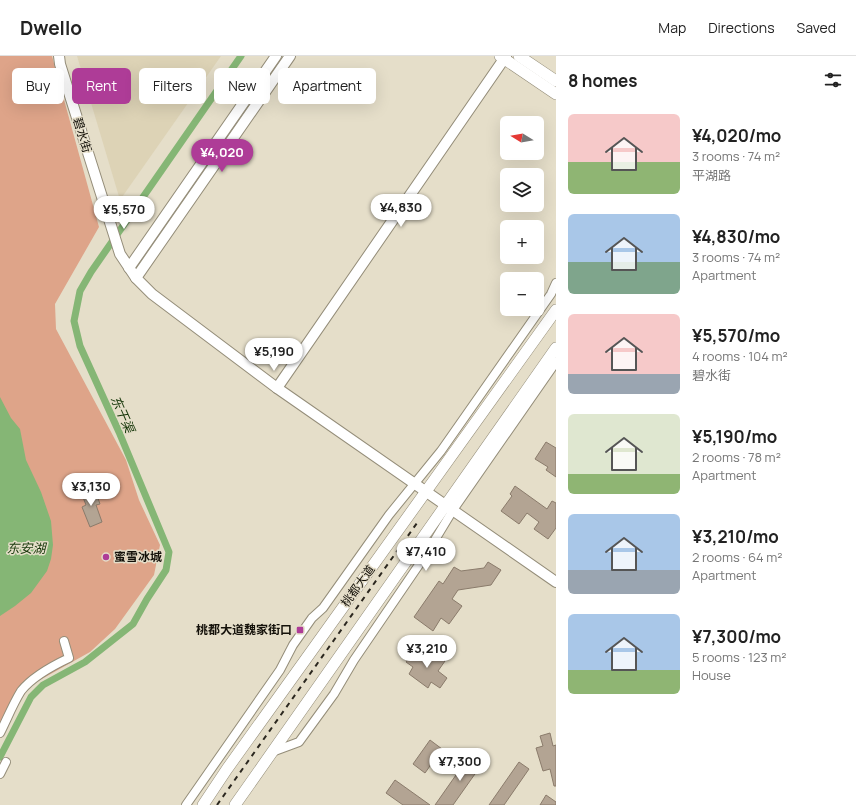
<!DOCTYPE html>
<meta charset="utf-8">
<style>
body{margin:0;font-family:Manrope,"Noto Sans SC",sans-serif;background:#f6f6f6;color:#222;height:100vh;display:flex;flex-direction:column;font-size:15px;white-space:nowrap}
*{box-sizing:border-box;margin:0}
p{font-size:13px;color:#767676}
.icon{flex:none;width:22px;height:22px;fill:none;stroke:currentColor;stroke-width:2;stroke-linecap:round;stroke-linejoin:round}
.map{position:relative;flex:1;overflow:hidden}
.details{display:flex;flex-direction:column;background:#fff;width:300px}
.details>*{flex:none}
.hud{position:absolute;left:12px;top:12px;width:380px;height:36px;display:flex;gap:8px}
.needle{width:26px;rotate:281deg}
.controls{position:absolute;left:500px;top:60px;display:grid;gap:8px}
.controls a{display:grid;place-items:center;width:44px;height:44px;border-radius:6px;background:#fff;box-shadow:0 4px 16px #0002;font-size:20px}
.price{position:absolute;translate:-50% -34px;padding:0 9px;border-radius:14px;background:#fff;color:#222;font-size:13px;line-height:26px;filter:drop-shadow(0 1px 2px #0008)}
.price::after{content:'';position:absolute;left:50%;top:24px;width:12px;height:9px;margin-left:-6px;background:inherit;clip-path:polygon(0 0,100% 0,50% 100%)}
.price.active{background:#ae3c97;color:#fff}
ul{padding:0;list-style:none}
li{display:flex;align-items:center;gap:12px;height:100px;padding:0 12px}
li span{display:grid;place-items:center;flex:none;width:112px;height:80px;border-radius:6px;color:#555}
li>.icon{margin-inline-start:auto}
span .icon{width:48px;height:48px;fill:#fffc;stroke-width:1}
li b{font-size:17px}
h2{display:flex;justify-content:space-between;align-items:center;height:48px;padding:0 12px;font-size:17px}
.tag{padding:0 14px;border-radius:6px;background:#fff;box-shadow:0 4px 16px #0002;font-size:14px;line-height:36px}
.tag.active{background:#ae3c97;color:#fff}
header{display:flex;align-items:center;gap:24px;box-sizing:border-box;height:56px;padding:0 20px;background:#fff;border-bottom:1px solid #e0e0e0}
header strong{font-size:19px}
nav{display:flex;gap:22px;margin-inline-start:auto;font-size:14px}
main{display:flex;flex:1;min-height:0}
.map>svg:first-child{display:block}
</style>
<header>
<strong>Dwello</strong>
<nav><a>Map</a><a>Directions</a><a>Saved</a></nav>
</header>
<main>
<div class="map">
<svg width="556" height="749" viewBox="0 0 556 749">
<rect width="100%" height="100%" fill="#e5dec9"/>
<polygon fill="#ddd3b6" points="77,0 221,0 120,144"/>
<polygon fill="#dea489" points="0,0 52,0 99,171 55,248 56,273 126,404 139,444 160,489 154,519 115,573 90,596 31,629 0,674"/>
<polygon fill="#85b675" points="0,341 11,362 20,373 26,404 41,436 51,465 53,489 51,503 47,515 31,537 15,550 0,560"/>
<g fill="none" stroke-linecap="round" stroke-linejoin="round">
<polyline stroke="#85b675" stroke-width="7" points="0,701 31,641 43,629 85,606 133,568 147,543 166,514 169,496 119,376 80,290 74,265 80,235 91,216 241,0"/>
</g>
<g fill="#b3a493" stroke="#8a7b6b">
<polygon points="546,386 556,392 556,421 546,414 548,411 535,403"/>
<polygon points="515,430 547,453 552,445 556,447 556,472 548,483 534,473 539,466 527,457 519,468 501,455 512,440 510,438"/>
<polygon points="94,431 100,448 96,449 102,466 90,471 82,451 86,449 81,436"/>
<polygon points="488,506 501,514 491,529 458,534 452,543 462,550 449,568 441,562 433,575 414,561 439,525 443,528 454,511 461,515 484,512"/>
<polygon points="430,594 445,605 438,615 447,622 440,632 431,626 428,632 409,618 413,611 406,606 413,597 423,604"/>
<polygon points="550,677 553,690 556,689 556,730 554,730 550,713 543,715 536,692 543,690 540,680"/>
<polygon points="430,684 442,693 425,717 413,708"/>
<polygon points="470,699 482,708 453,749 435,749"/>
<polygon points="519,706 529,713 504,749 489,749"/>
<polygon points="395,724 430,749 403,749 386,737"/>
<polygon points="546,739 556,746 556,749 540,749"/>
</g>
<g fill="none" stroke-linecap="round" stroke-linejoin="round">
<g stroke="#948d79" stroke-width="10">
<g id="minor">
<path d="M0 677C7 663 13 648 21 635 33 620 52 610 69 602L64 585"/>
<polyline points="272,696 299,686 334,638 354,604 427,497 453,454 556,306"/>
<polyline points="0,718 6,706"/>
<polyline points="186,749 280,614 293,589 312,562 323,552 389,459 441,395 551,238 556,227"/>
</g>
</g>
<g stroke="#948d79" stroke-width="12">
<g id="tertiary">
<polyline points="59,0 60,8 120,198 136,222 152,238 277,332 556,526"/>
<polyline points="129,212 276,0"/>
<polyline points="136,222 290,0"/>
<polyline points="277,332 506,0"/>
</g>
</g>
<g stroke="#948d79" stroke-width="12">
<g id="secondary">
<polyline points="500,0 556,38"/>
<polyline points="519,0 556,25"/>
<path d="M203 749 227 713C336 560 447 408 556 254"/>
<polyline points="235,749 556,292"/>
</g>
</g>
<use href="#minor" stroke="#fff" stroke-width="8"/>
<use href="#tertiary" stroke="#fff" stroke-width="10"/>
<use href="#secondary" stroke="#fff" stroke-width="11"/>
<polyline stroke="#2b271f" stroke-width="2" stroke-dasharray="5 5" stroke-linecap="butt" points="217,749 417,467"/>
</g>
<g fill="#ae3c97" stroke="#e5dec9" stroke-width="1.5">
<circle cx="106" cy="501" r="4"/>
<rect x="296" y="570" width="8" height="8" rx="2"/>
</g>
<g text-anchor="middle" stroke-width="3" stroke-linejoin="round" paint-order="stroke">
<g font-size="12" fill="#14110a" stroke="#e5dec9">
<text transform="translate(82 79) rotate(73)" y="4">碧水街</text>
<text transform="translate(358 530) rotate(-54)" y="4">桃都大道</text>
</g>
<g font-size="12" font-weight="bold" fill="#14110a" stroke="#e5dec9" text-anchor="start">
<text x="114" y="505">蜜雪冰城</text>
<text x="292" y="578" text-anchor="end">桃都大道魏家街口</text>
</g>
<g font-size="13" font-style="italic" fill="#18380b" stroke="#e5dec9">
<text transform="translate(123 358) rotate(66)" y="5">东干渠</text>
<text x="26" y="497">东安湖</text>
</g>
</g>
</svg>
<div class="controls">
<a><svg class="needle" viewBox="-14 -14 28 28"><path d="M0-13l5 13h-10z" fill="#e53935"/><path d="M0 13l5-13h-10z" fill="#767676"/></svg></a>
<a><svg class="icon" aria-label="layers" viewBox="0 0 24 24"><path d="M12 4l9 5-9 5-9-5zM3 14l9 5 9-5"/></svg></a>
<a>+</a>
<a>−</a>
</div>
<b class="price active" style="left:222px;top:117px">¥4,020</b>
<b class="price" style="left:401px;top:172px">¥4,830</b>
<b class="price" style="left:124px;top:174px">¥5,570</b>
<b class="price" style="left:274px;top:316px">¥5,190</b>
<b class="price" style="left:91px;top:451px">¥3,130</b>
<b class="price" style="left:426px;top:516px">¥7,410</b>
<b class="price" style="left:427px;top:613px">¥3,210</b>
<b class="price" style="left:460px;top:726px">¥7,300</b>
<div class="hud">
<a class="tag">Buy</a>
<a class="tag active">Rent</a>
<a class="tag">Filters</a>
<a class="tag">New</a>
<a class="tag">Apartment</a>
</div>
</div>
<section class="details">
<h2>8 homes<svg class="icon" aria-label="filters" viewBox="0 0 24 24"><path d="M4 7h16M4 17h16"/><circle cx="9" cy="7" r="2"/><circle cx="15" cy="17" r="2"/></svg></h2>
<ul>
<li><span style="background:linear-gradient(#f6c9c9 60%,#8fb573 0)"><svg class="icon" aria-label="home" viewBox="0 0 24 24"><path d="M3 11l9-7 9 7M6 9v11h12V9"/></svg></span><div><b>¥4,020/mo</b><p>3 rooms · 74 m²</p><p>平湖路</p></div></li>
<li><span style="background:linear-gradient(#a9c7e8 60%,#7fa58c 0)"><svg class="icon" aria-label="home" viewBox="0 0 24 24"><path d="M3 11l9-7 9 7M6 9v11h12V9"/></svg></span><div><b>¥4,830/mo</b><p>3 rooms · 74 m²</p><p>Apartment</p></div></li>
<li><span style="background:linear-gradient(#f6c9c9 75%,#9aa5b1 0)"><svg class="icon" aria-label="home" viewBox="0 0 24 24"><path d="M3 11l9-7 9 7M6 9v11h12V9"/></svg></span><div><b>¥5,570/mo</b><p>4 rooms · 104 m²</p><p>碧水街</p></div></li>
<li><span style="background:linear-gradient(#dfe7d0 75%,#8fb573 0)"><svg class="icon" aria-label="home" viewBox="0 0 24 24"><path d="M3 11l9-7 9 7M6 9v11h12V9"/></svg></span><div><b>¥5,190/mo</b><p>2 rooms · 78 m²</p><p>Apartment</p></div></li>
<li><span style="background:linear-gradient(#a9c7e8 70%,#9aa5b1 0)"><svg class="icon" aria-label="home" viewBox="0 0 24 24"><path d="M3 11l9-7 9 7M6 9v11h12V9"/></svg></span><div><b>¥3,210/mo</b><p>2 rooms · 64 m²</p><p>Apartment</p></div></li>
<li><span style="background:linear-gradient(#a9c7e8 70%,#8fb573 0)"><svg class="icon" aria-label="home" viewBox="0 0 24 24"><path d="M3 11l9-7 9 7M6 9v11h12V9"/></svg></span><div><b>¥7,300/mo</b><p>5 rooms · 123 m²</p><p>House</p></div></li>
</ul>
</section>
</main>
